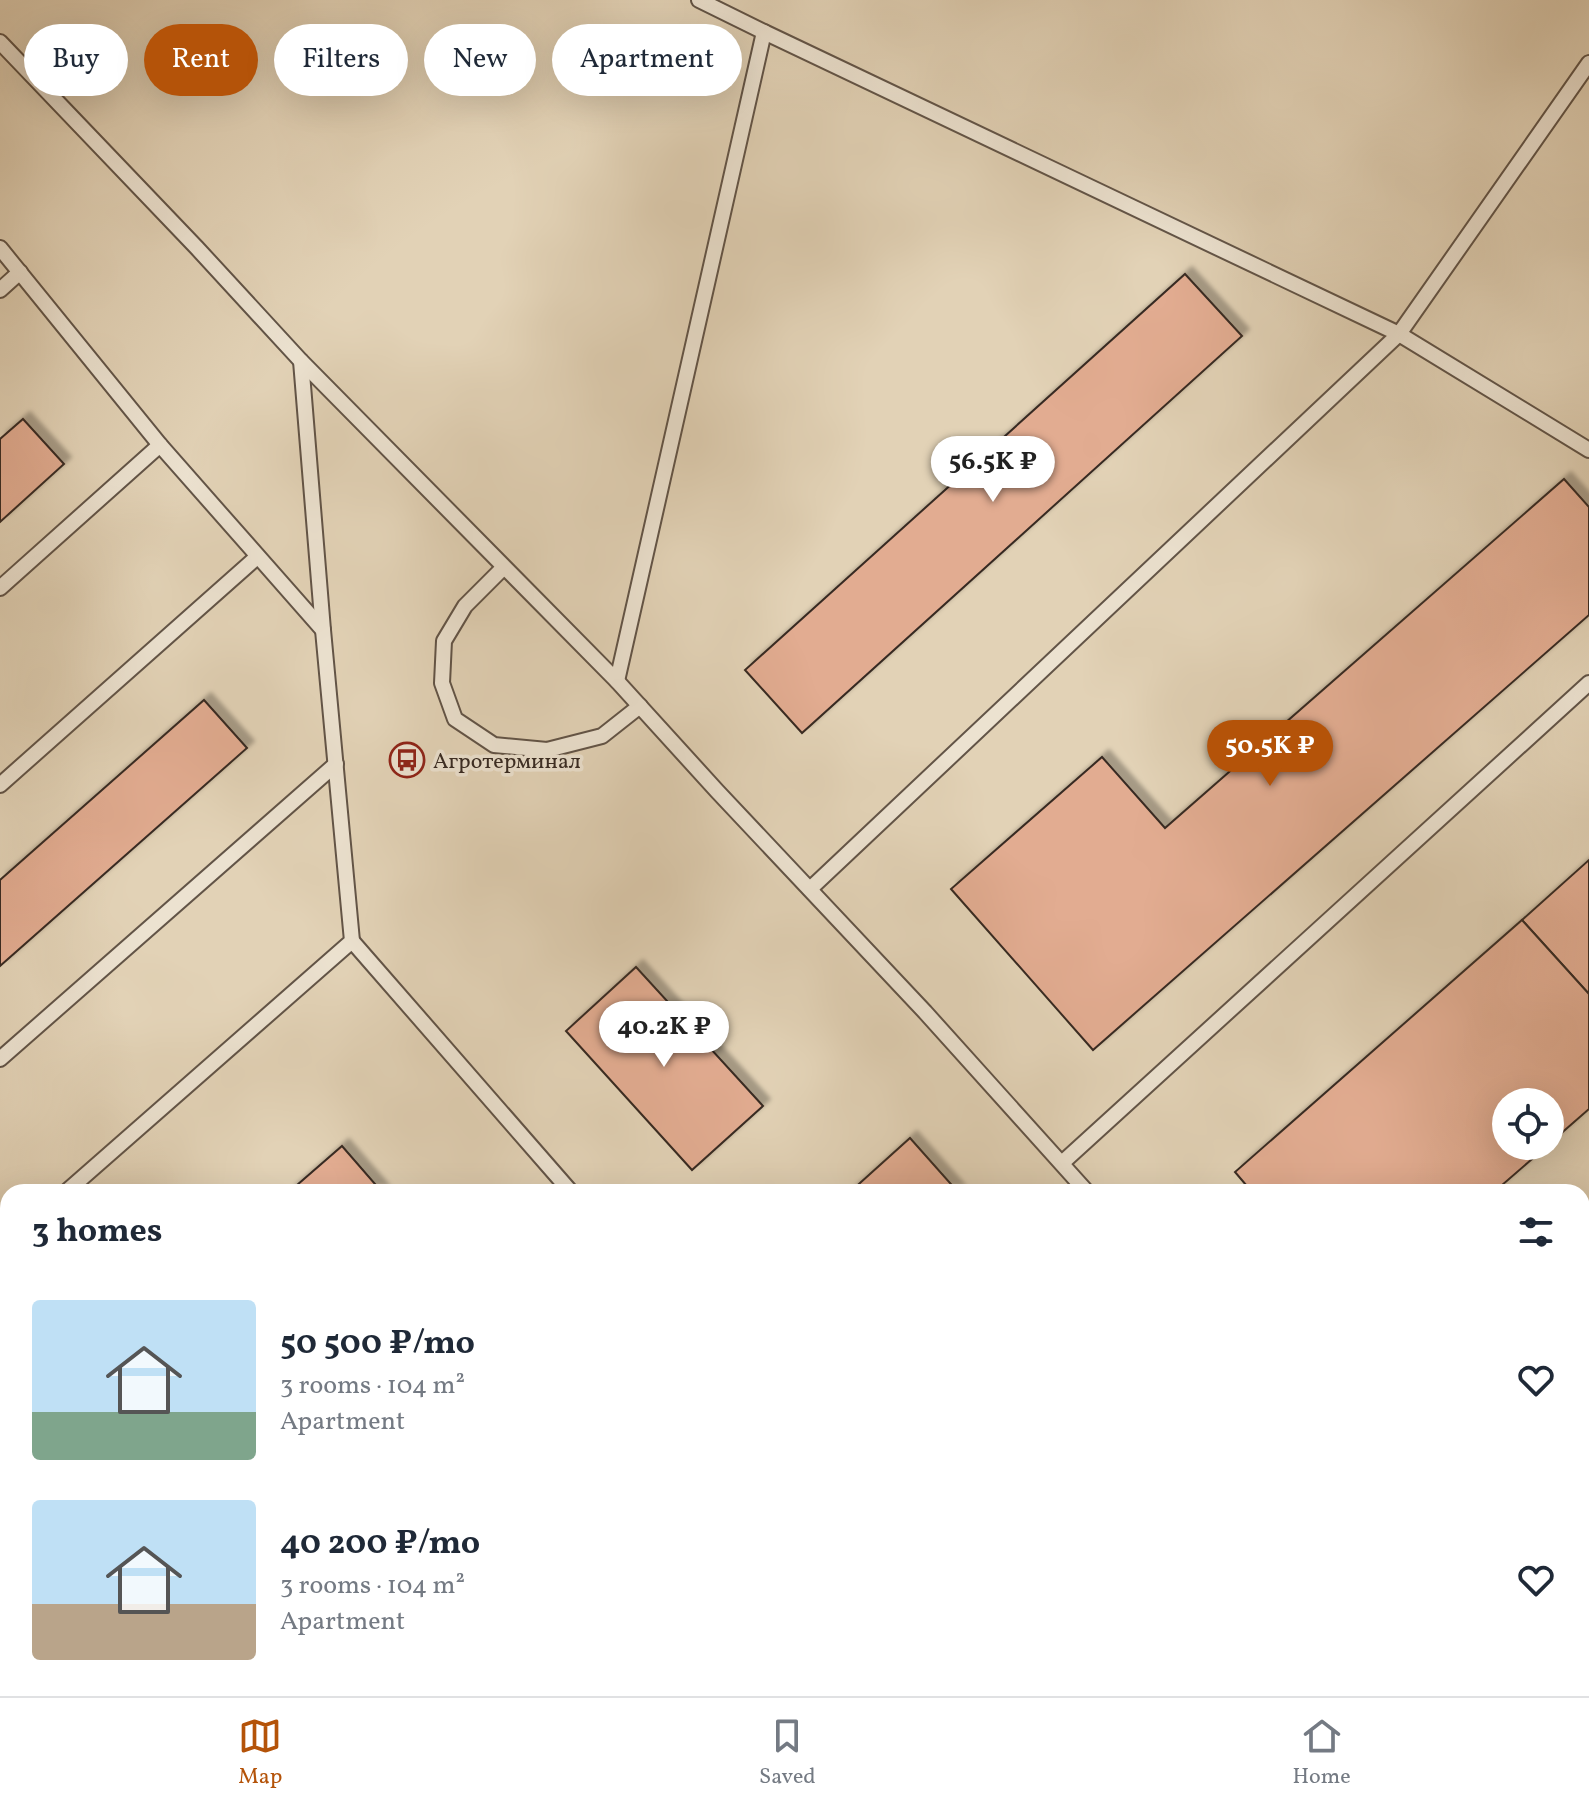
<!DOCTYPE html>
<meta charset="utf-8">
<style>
body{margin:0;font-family:Vollkorn,serif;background:#f2f2f3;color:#1f2937;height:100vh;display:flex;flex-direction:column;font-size:30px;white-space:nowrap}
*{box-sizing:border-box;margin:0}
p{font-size:26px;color:#747a83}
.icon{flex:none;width:44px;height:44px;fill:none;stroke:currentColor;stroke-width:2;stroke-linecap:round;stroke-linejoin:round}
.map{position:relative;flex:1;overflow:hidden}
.details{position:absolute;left:0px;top:1184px;width:1590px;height:512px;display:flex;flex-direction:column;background:#fff;border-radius:24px 24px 0 0;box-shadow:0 8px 32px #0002}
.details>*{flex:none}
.banner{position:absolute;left:24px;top:24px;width:800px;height:72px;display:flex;gap:16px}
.fabs{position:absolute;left:1492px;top:1088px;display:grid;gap:16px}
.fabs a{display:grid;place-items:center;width:72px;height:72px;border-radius:50%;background:#fff;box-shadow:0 8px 32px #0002;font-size:40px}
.price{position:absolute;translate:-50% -68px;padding:0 18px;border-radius:28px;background:#fff;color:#222;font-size:26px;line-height:52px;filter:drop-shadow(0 2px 4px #0008)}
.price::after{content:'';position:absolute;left:50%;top:48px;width:24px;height:18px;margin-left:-12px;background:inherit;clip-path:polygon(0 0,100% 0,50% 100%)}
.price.selected{background:#b45309;color:#fff}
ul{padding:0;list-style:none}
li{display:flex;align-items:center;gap:24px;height:200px;padding:0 32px}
li span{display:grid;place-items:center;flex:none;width:224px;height:160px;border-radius:8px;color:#555}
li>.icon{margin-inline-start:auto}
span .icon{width:96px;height:96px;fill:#fffc;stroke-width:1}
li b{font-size:34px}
h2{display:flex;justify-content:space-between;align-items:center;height:96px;padding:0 32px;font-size:34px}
.chip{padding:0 28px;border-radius:36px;background:#fff;box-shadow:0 8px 32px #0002;font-size:28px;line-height:72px}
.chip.selected{background:#b45309;color:#fff}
.tabs{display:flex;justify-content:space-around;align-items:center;height:112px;border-top:2px solid #e0e1e3;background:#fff;font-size:22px;color:#747a83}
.tabs a{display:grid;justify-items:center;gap:4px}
.tabs .selected{color:#b45309}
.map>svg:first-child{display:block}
</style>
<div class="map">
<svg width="1589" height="1696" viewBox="0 0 1589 1696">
<defs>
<filter id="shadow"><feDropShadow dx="7" dy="-7" stdDeviation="2" flood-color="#0004"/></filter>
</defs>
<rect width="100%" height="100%" fill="#e2d2b6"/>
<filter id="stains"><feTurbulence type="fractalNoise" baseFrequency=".0025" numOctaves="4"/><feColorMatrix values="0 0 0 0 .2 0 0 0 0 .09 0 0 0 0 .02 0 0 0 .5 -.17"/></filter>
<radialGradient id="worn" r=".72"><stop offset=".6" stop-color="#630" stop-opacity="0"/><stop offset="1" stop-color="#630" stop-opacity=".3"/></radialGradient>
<g fill="#e2ac91" stroke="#372a22" stroke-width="2" filter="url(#shadow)">
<polygon points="1185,274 1242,336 802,733 745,670"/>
<polygon points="23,419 64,464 0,522 0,439"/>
<polygon points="1564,479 1589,507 1589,615 1093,1050 951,889 1102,757 1165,828"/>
<polygon points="204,700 247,748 0,966 0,880"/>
<polygon points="1589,860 1589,994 1522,920"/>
<polygon points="1522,920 1589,994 1589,1109 1550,1143 1550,1102 1506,1102 1506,1146 1547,1146 1494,1192 1252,1192 1235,1172"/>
<polygon points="636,967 763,1106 692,1170 566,1031"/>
<polygon points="910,1138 958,1192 850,1192"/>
<polygon points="342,1146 382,1192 289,1192"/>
<polygon points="591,1688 725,1688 715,1696 598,1696"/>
<polygon points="725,1688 824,1688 831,1696 715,1696"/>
<polygon points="1189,1688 1400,1688 1407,1696 1196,1696"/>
</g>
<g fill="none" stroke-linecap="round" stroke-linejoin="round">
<g stroke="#625447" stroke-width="18">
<g id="lane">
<polyline points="764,32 1399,334 1589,450"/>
<polyline points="0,42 197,248 301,361 617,681 717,791 925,1012 1087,1192"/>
<polyline points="0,248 160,445 323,630"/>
<polyline points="0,290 20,272"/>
<polyline points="503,568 465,606 444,641 442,683 455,719 494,745 547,750 602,736 640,706"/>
<polyline points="0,588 160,445"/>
<polyline points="617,681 764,32 699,0"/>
<polyline points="0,785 257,557"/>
<polyline points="810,889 1399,334 1589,63"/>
<polyline points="352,941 571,1192"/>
<polyline points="0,1059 336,764"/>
<polyline points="1062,1163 1589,683"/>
<polyline points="66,1192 352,941 323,630 301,361"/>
<polyline points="0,1247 8,1241"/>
<polyline points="1582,1280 1589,1274"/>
<polyline points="485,1688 492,1696"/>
<polyline points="1003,1688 1010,1696"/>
<polyline points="1551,1688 1558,1696"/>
</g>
</g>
<use href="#lane" stroke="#ece2d0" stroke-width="14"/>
</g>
<defs>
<g id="bus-ring" transform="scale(1.8)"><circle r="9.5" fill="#ece2d0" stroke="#8f2418" stroke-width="1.5"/><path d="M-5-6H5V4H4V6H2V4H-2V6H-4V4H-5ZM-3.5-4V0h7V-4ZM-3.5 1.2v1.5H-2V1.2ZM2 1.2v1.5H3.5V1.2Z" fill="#8f2418"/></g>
</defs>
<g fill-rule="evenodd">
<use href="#bus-ring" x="407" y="760"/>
</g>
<g text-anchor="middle" stroke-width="7" stroke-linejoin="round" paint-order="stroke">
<g font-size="22" fill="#372a22" stroke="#ece2d0" text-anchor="start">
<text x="433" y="768">Агротерминал</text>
</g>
</g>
<rect width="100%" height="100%" filter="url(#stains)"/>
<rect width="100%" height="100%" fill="url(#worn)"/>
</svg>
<div class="fabs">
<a><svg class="icon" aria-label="locate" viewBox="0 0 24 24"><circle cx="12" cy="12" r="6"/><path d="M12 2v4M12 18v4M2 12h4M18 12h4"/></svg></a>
</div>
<b class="price" style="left:993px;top:504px">56.5K ₽</b>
<b class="price selected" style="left:1270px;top:788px">50.5K ₽</b>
<b class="price" style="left:664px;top:1069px">40.2K ₽</b>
<div class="banner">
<a class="chip">Buy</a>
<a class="chip selected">Rent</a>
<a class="chip">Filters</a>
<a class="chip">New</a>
<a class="chip">Apartment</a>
</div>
<section class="details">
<h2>3 homes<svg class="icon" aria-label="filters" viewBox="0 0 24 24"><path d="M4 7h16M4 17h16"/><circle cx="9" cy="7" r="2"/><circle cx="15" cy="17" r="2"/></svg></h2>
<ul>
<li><span style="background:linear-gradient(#bfe0f5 70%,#7fa58c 0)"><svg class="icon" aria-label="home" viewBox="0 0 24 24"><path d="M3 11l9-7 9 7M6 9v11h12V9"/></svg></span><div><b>50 500 ₽/mo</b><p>3 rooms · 104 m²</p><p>Apartment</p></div><svg class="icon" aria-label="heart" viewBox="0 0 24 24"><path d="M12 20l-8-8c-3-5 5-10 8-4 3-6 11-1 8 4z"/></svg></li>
<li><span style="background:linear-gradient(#bfe0f5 65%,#b9a48a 0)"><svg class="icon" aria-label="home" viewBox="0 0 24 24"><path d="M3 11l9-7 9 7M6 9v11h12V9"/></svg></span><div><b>40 200 ₽/mo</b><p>3 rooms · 104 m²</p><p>Apartment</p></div><svg class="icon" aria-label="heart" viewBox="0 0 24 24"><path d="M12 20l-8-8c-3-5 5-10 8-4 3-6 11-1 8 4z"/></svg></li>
</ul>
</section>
</div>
<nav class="tabs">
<a class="selected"><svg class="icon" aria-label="map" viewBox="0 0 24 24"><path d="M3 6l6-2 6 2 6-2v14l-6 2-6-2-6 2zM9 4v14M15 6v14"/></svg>Map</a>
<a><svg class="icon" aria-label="saved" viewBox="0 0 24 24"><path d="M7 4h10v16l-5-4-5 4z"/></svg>Saved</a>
<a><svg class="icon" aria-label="home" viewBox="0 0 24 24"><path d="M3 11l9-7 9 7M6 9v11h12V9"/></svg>Home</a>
</nav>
